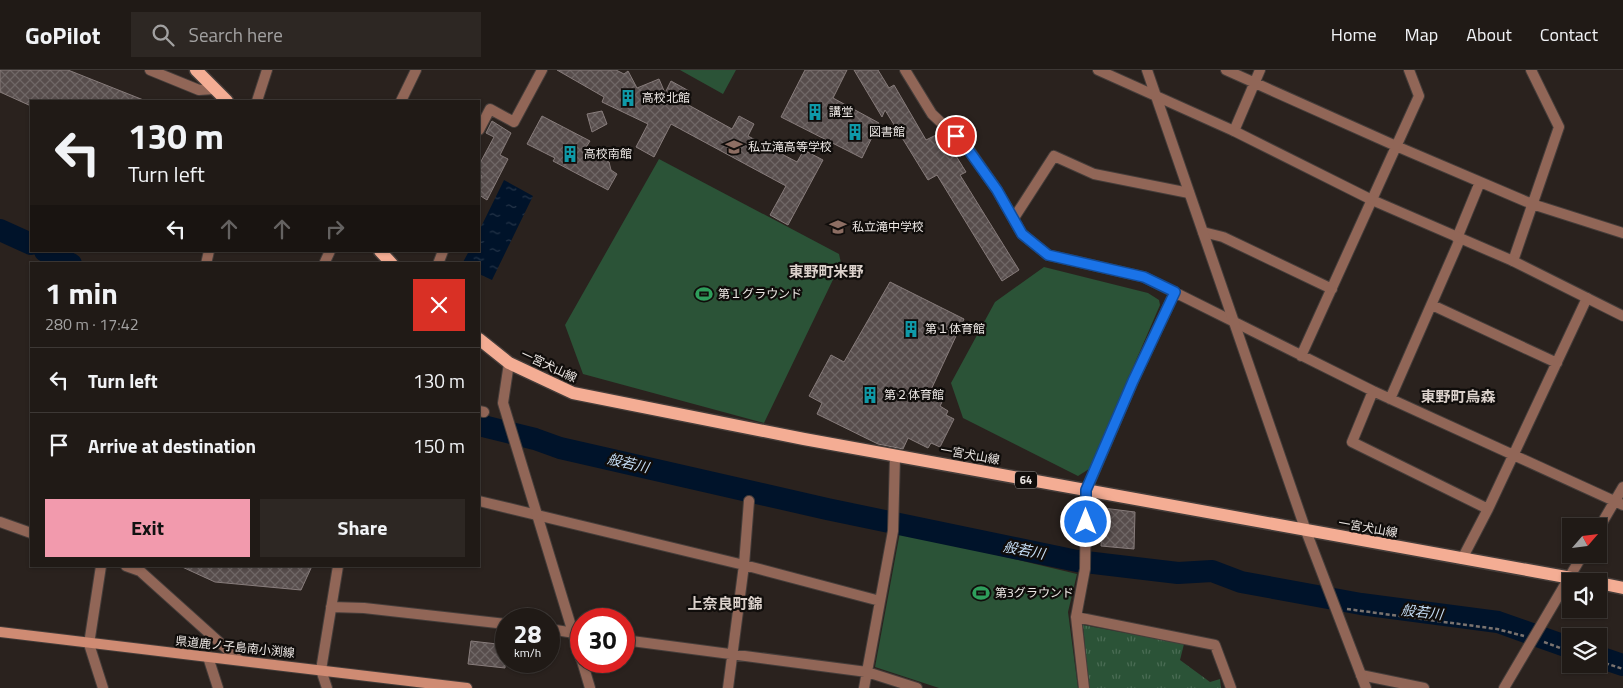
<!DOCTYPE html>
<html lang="en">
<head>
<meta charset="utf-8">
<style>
  body { margin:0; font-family:"Titillium Web","Noto Sans JP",sans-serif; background:#2d2723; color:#f1f3f6; height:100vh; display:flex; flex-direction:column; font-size:19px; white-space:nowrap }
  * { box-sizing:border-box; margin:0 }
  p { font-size:16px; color:#a2a1a1 }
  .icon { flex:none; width:28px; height:28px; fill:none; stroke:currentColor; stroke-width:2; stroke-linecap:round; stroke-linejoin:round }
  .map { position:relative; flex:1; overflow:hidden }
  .panel { position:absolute; left:30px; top:192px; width:450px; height:305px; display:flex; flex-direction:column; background:#201a16; border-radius:0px; box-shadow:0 1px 4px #0004,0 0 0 1px #3d3835 }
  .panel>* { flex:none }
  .top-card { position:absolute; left:30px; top:30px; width:450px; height:152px; border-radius:0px; box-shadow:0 1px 4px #0004,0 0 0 1px #3d3835; background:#201a16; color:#f1f3f6; overflow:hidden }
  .needle { width:32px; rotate:62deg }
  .controls { position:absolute; left:1562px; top:448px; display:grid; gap:10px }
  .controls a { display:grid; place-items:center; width:45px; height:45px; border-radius:0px; background:#201a16; box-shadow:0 1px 4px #0004,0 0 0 1px #3d3835; font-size:25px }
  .speed { position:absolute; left:495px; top:538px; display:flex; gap:10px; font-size:25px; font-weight:700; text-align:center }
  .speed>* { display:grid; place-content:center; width:65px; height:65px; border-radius:50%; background:#201a16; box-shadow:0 1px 4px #0004,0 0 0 1px #3d3835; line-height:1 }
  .speed small { font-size:12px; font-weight:400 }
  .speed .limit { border:8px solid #d22; background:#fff; color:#111 }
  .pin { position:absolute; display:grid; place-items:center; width:42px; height:42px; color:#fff; margin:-21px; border:2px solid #fff; border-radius:50%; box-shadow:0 1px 5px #0007 }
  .me { position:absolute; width:55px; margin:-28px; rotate:0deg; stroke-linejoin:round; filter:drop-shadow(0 0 4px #0008) }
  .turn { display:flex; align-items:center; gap:18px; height:105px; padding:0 15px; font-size:22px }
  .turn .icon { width:65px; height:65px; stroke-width:2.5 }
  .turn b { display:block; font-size:35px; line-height:42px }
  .lanes { display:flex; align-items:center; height:48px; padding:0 15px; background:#0003; justify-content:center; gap:25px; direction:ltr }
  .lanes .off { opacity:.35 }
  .round { display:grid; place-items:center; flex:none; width:52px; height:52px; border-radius:0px; background:#2d2723 }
  .summary { display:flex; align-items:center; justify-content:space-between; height:85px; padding:0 15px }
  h1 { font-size:30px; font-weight:700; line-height:38px }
  .button { display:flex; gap:10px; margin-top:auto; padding:10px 15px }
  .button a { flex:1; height:58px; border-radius:0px; background:#f29aad; color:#111; font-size:20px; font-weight:700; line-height:58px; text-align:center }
  .button a+a { background:#2d2723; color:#f1f3f6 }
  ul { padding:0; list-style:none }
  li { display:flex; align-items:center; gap:15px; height:65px; padding:0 15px; border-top:1px solid #3d3835 }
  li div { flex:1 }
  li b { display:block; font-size:19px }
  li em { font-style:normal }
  header { display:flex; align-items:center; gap:30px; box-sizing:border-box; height:70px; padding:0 25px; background:#201a16; border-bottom:1px solid #3d3835 }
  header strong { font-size:24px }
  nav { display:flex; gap:28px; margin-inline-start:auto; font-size:18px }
  .search { width:350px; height:45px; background:#2d2723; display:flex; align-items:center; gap:12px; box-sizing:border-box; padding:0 18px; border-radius:0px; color:#a2a1a1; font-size:19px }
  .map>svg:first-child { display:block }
  .grass { fill:url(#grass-tufts) }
  .garden { fill:#2b5337 }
  .water { fill:url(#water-ripples) }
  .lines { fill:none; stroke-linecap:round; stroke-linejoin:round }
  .river { stroke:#00132a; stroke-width:22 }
  .building { fill:url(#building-cross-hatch); stroke:#877c7b }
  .minor-casing { stroke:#453d3a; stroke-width:12 }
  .tertiary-casing { stroke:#453d3a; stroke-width:12 }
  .secondary-casing { stroke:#453d3a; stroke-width:12 }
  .primary-casing { stroke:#453d3a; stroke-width:15 }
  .path { stroke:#7a736f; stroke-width:2.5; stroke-dasharray:4 2.5; stroke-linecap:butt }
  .minor { stroke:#916657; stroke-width:10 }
  .tertiary { stroke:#916657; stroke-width:10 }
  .secondary { stroke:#cf8b73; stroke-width:10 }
  .primary { stroke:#f4ad94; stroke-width:12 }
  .route-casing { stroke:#114b97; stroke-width:12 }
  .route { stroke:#1a73e8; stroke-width:9 }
  .labels { text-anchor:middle; stroke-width:4.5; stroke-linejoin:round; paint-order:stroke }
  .shield { fill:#100d0b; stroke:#a9a5a2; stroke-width:1 }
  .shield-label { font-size:11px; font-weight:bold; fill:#ebe6e3 }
  .poi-label { font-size:12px; fill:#ebe6e3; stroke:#100d0b; text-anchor:start }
  .street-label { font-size:12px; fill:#ebe6e3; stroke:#100d0b }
  .water-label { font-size:14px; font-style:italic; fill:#c5ddf5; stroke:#100d0b }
  .quarter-label { font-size:15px; font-weight:bold; fill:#dbd1cb; stroke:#100d0b }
</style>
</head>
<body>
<header>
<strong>GoPilot</strong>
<div class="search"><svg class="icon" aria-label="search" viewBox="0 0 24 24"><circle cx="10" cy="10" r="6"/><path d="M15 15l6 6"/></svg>Search here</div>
<nav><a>Home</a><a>Map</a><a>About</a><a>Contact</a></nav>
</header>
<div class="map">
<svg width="1623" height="618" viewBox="0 0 1623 618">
  <defs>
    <pattern id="grass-tufts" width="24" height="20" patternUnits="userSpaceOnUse" patternTransform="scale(1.25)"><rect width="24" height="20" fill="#2b5337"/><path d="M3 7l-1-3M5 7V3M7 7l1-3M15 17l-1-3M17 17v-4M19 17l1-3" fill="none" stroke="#4a6c54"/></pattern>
    <pattern id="water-ripples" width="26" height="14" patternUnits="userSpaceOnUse" patternTransform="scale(1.25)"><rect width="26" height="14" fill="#00132a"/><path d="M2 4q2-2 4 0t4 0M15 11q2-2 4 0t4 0" fill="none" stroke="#253549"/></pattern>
    <pattern id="building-cross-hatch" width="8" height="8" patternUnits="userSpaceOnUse" patternTransform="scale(1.25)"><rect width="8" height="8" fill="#574d4c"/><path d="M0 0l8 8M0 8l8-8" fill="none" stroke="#6f6766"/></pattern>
  </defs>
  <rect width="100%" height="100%" fill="#2a221e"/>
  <path class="grass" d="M1083,555L1184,574L1180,590L1210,612L1220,609L1221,618H1089Z"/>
  <path class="garden" d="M680,0H736L723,24Z
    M659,89L839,184L841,193L764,353L583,304L565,255Z
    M1044,197L1148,223L1159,230L1160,235L1089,399L1078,406L963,348L951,313L995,232Z
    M900,462L1077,504L1068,542L1078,618H939L875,597Z"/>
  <path class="water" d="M504,110L533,126L492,210L479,204V194H462L469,181H479V161Z"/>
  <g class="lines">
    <path class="river" d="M0,160L31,174
      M45,181L71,194
      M479,355L535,369L560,378L827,439L1077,491L1178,503L1212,501L1241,512L1361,534L1498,552L1571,578
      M1599,587L1623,595"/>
  </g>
  <path class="building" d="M0,0H68L146,31H31V36L0,22Z
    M557,0H616L624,4L628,1L637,18L659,9L665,23L671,11L689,21L683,32L732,59L739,46L754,54L748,66L797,92L804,80L823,90L788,155L770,145L786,116L671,54L654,87L636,77L648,54L602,32L604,27Z
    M805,0H847L833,28L879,53L862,88L781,47Z
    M854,0H878L889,18L894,15L926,70L936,65L947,84L953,81L966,102L960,105L1019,200L1002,211L937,105L928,110L885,40L882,47Z
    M602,41L607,54L592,62L587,44Z
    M542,46L590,71L585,79L609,92L611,100L617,104L608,120L553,91L555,88L527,74Z
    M492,51L511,63L500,85L508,89L487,130L479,125V112L482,106L479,104V95L494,67L486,63Z
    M890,212L964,249L929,324L942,332L940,336L948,341L946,345L954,349L940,377L931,373L928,378L908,368L903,379L878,374L817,344L822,333L809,326L831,285L844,292Z
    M1103,438L1135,442L1134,479L1101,476Z
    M180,496H312L301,520L215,512Z
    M471,571L506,575L505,598L468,594Z"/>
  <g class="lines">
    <g class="minor-casing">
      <path id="minor" d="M150,0L199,20L214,19
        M905,0L932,44L967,77L997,120L1022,164L1048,185L1144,207L1373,321L1623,435
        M1226,0L1396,76L1532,134L1623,163
        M257,31L267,0
        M401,31L416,0
        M479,60L490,39L514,52L542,0
        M1234,61L1260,0
        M1014,148L1054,86L1094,104L1189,123
        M1203,162L1223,167L1332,219
        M1457,168L1480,112
        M1513,191L1559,57L1531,0
        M206,194L209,181
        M324,194L330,181
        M438,194L443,181
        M1432,235L1557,293
        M1301,286L1419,26L1409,0
        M1373,321L1352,372L1488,439
        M1390,329L1460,169
        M479,341L484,342
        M479,431L744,495L880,531
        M0,452L31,463
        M1599,458L1623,417
        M1462,489L1488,439L1587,228
        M101,496L89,574L103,618
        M126,496L140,501L239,590
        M331,537L364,538L506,554
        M1076,547L1215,575L1231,618
        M549,559L581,564
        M624,570L867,602L917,618
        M208,587L218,618
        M1361,605L1424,618
        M327,618L321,600L338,496
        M728,618L744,495L749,431
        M864,618L893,461L895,386
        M1084,618L1076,547L1085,499L1086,421L1133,311L1175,222
        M1504,618L1583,484"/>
    </g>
    <g class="tertiary-casing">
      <path id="tertiary" d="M1098,0L1234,61L1372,130L1513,191L1623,246
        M1147,0L1306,461L1366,618
        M509,293L503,333L581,589
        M582,591L590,618"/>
    </g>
    <g class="secondary-casing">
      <path id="secondary" d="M0,562L467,618"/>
    </g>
    <g class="primary-casing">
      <path id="primary" d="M196,0L227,31
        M380,181L392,194
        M479,269L509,293L573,323L804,369L1588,511
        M1599,513L1623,518"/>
    </g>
    <path class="path" d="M1347,539L1497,559L1524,566
      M1544,572L1571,582
      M1599,591L1623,599"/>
    <use href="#minor" class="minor"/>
    <use href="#tertiary" class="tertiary"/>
    <use href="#secondary" class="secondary"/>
    <use href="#primary" class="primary"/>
  </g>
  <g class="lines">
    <g class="route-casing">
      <path id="route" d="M956,66L967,78L997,120L1022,164L1048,185L1144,207L1175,222L1133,311L1086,420V452"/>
    </g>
    <use href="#route" class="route"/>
  </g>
  <defs>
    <g id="building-bare" transform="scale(1.35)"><path d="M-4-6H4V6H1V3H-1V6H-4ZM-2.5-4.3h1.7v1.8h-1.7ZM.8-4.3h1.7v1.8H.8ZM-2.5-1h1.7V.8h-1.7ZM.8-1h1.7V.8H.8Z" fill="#0f9aa8" stroke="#100d0b" stroke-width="2.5" paint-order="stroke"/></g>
    <g id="school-bare" transform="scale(1.35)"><path d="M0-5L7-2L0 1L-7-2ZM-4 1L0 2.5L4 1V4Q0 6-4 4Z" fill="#8d6e63" stroke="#100d0b" stroke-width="2.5" paint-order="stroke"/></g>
    <g id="stadium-bare" transform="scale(1.35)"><path d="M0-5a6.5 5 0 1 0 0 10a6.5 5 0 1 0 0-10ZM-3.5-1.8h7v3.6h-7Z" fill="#2e9e5b" stroke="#100d0b" stroke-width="2.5" paint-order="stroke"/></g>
  </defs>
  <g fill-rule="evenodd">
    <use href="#building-bare" x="628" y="28"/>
    <use href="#building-bare" x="815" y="42"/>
    <use href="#building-bare" x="855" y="62"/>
    <use href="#school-bare" x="734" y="77"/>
    <use href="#building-bare" x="570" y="84"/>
    <use href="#school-bare" x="838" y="157"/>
    <use href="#stadium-bare" x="704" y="224"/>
    <use href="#building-bare" x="911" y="259"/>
    <use href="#building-bare" x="870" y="325"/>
    <use href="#stadium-bare" x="981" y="523"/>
  </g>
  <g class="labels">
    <rect class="shield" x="1015" y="401.5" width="22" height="17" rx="4"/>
    <g class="shield-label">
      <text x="1026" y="414">64</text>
    </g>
    <g class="poi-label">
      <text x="642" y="32">高校北館</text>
      <text x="829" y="46">講堂</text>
      <text x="869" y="66">図書館</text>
      <text x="748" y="81">私立滝高等学校</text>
      <text x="584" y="88">高校南館</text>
      <text x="852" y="161">私立滝中学校</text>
      <text x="718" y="228">第１グラウンド</text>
      <text x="925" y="263">第１体育館</text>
      <text x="884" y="329">第２体育館</text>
      <text x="995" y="527">第3グラウンド</text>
    </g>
    <g class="street-label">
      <text transform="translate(549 296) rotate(25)" y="4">一宮犬山線</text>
      <text transform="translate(970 385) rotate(10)" y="4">一宮犬山線</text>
      <text transform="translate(1368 458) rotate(10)" y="4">一宮犬山線</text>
      <text transform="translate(235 577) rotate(6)" y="4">県道鹿ノ子島南小渕線</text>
    </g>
    <g class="water-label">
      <text transform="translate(628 393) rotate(13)" y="5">般若川</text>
      <text transform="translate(1024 480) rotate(11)" y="5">般若川</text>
      <text transform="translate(1422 542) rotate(7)" y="5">般若川</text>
    </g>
    <g class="quarter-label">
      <text x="826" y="207">東野町米野</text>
      <text x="1458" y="332">東野町烏森</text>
      <text x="725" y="539">上奈良町錦</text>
    </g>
  </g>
</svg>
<div class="controls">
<a><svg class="needle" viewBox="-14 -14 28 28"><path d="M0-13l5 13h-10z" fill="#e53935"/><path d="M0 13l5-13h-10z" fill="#a2a1a1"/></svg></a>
<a><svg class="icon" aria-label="sound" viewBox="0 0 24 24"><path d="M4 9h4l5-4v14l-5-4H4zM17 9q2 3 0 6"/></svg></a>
<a><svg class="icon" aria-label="layers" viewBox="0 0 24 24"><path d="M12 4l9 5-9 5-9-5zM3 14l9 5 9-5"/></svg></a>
</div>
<div class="speed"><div>28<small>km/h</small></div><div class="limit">30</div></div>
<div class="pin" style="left:956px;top:66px;background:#d93025"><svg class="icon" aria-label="arrive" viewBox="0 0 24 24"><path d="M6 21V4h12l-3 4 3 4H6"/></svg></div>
<svg class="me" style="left:1086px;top:452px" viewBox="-20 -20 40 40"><circle r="17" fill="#1a73e8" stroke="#fff" stroke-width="3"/><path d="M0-11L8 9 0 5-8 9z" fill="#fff"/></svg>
<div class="top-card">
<div class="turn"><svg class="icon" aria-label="left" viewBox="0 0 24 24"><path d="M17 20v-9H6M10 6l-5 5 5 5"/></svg><div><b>130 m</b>Turn left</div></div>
<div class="lanes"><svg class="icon" aria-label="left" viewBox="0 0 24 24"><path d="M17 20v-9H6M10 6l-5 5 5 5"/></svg><svg class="icon off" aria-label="ahead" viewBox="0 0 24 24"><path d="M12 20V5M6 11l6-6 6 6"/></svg><svg class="icon off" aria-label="ahead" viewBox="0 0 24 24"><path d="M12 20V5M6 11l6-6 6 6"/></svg><svg class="icon off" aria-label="right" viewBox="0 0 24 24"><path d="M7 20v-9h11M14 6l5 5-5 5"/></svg></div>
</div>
<section class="panel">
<div class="summary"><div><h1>1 min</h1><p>280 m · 17:42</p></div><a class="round" style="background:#d93025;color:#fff"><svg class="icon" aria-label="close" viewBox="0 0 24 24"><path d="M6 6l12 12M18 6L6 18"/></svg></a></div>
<ul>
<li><svg class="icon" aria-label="left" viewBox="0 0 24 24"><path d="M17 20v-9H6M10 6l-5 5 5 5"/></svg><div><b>Turn left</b></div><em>130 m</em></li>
<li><svg class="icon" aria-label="arrive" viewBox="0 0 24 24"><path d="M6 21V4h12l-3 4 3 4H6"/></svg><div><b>Arrive at destination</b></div><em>150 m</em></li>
</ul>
<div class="button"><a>Exit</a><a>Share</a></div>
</section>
</div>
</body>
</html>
